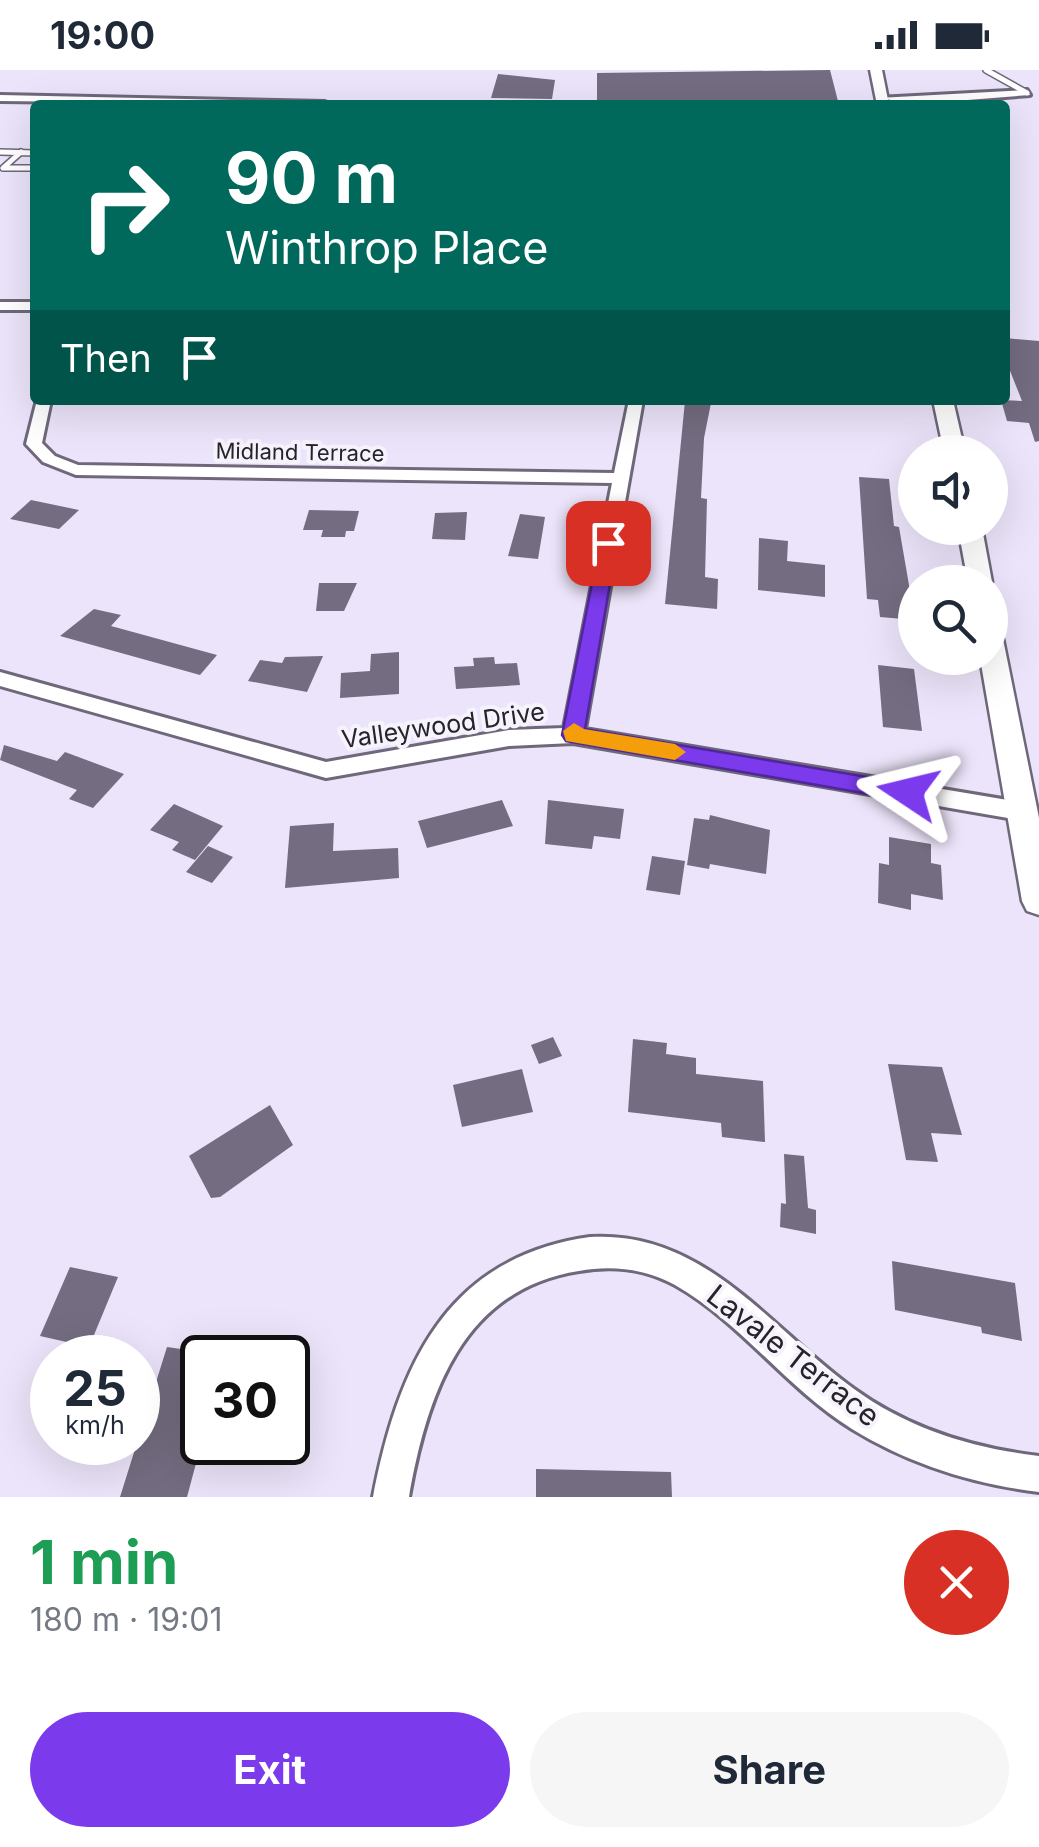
<!DOCTYPE html>
<html lang="en">
<head>
<meta charset="utf-8">
<style>
  body { margin:0; font-family:Inter,sans-serif; background:#f6f6f7; color:#1f2937; height:100vh; display:flex; flex-direction:column; font-size:38px; white-space:nowrap }
  * { box-sizing:border-box; margin:0 }
  p { font-size:32px; color:#747a83 }
  .icon { flex:none; width:55px; height:55px; fill:none; stroke:currentColor; stroke-width:2; stroke-linecap:round; stroke-linejoin:round }
  .map { position:relative; height:1427px; overflow:hidden }
  .side { display:flex; flex-direction:column; background:#fff; flex:1 }
  .side>* { flex:none }
  .guide { position:absolute; left:30px; top:30px; width:980px; height:305px; border-radius:10px; box-shadow:0 10px 40px #0002; background:#00695c; color:#fff; overflow:hidden }
  .fabs { position:absolute; left:898px; top:365px; display:grid; gap:20px }
  .fabs a { display:grid; place-items:center; width:110px; height:110px; border-radius:50%; background:#fff; box-shadow:0 10px 40px #0002; font-size:50px }
  .speed { position:absolute; left:30px; top:1265px; display:flex; gap:20px; font-size:50px; font-weight:700; text-align:center }
  .speed>* { display:grid; place-content:center; width:130px; height:130px; border-radius:50%; background:#fff; box-shadow:0 10px 40px #0002; line-height:1 }
  .speed small { font-size:25px; font-weight:400 }
  .speed .limit { border:5px solid #111; border-radius:15px; background:#fff; color:#111 }
  .pin { position:absolute; display:grid; place-items:center; width:85px; height:85px; color:#fff; margin:-42px; border-radius:20px; box-shadow:0 5px 15px #0006 }
  .me { position:absolute; width:110px; margin:-55px; rotate:280deg; stroke-linejoin:round; filter:drop-shadow(0 0 8px #0008) }
  .turn { display:flex; align-items:center; gap:35px; height:210px; padding:0 30px; font-size:45px }
  .turn .icon { width:130px; height:130px; stroke-width:2.5 }
  .turn b { display:block; font-size:70px; line-height:85px }
  .then { display:flex; align-items:center; height:95px; padding:0 30px; background:#0003; gap:20px; font-size:38px }
  .round { display:grid; place-items:center; flex:none; width:105px; height:105px; border-radius:52px; background:#f6f6f7 }
  .head { display:flex; align-items:center; justify-content:space-between; height:170px; padding:0 30px }
  h1 { font-size:60px; font-weight:700; line-height:75px; color:#1e9e55 }
  .action { display:flex; gap:20px; margin-top:auto; padding:20px 30px }
  .action a { flex:1; height:115px; border-radius:60px; background:#7c3aed; color:#fff; font-size:40px; font-weight:700; line-height:115px; text-align:center }
  .action a+a { background:#f6f6f7; color:#1f2937 }
  .status { display:flex; justify-content:space-between; align-items:center; height:70px; padding:0 50px; background:#fff; direction:ltr }
  .status svg { height:28px; fill:currentColor }
  .map>svg:first-child { display:block }
  .building { fill:#746c80 }
  .lines { fill:none; stroke-linecap:round; stroke-linejoin:round }
  .service-casing { stroke:#6f687b; stroke-width:8 }
  .minor-casing { stroke:#6f687b; stroke-width:6 }
  .secondary-casing { stroke:#6f687b; stroke-width:5 }
  .service { stroke:#fff; stroke-width:5 }
  .minor { fill:#fff; fill-rule:evenodd }
  .secondary { fill:#fff; fill-rule:evenodd }
  .route { fill:#7c3aed; stroke:#51269a; stroke-width:2.5 }
  .slow { fill:#f59e0b }
  .labels { text-anchor:middle; stroke-width:8; stroke-linejoin:round; paint-order:stroke }
  .far-street-label { font-size:22px; fill:#26232b; stroke:#f7f3fc }
  .street-label { font-size:25px; fill:#26232b; stroke:#f7f3fc }
  .near-street-label { font-size:30px; fill:#26232b; stroke:#f7f3fc }
</style>
</head>
<body>
<div class="status"><b>19:00</b><svg viewBox="0 0 49 12"><path d="M0 12V9h3v3zM5 12V6h3v6zM10 12V3h3v9zM15 12V0h3v12zM26 1h20v11H26zM47 4h2v5h-2z"/></svg></div>
<div class="map">
<svg width="1039" height="1427" viewBox="0 0 1039 1427">
  <rect width="100%" height="100%" fill="#ece4fa"/>
  <path class="building" d="M830,0L839,35L597,30V3Z
    M498,4L555,10L552,29L491,28Z
    M1005,268L1039,271V371L1035,372L1029,353L1007,351L1001,330L1022,331L1005,288Z
    M685,331L711,333L704,368L701,428L707,429L705,507L718,509L717,539L665,534Z
    M859,407L889,409L894,456L899,457L915,550L880,547L878,530L867,529Z
    M31,430L79,440L59,459L10,449Z
    M309,440L359,441L354,461H346L345,467H321L323,460H303Z
    M467,442L465,470L432,469L435,443Z
    M520,444L545,447L538,489L508,486Z
    M759,468L788,471L787,491L825,495V527L758,520Z
    M319,513H357L344,541H316Z
    M94,539L121,545L111,556L217,585L200,605L60,566Z
    M399,582V624L340,628L341,603L370,601L371,584Z
    M323,586L307,622L248,611L260,590L282,593L285,587Z
    M494,587L495,594L517,593L520,615L456,619L454,597L474,596L473,588Z
    M878,595L914,599L922,661L883,657Z
    M4,675L57,691L65,682L124,704L93,738L69,729L77,720L0,690Z
    M502,730L513,756L427,778L418,751Z
    M548,730L624,739L620,769L594,766L592,779L545,774Z
    M174,734L223,756L195,790L172,780L179,772L150,760Z
    M710,745L770,760L766,804L710,794L709,799L687,795L694,748L709,750Z
    M334,753L333,781L398,778L399,808L285,818L290,756Z
    M889,767L931,774V793L941,795L943,830L911,824V840L878,833L879,793L889,795Z
    M208,776L233,787L212,813L186,802Z
    M652,786L685,791L680,825L646,820Z
    M553,967L562,986L539,994L531,975Z
    M633,969L667,973L666,984L696,988V1004L763,1011L765,1072L722,1067L721,1053L628,1042Z
    M888,994L942,997L962,1065L931,1063L938,1092L906,1090Z
    M522,999L533,1042L462,1057L453,1015Z
    M270,1035L293,1075L220,1127L211,1128L189,1086Z
    M784,1084L804,1086L808,1138L816,1140V1164L780,1157L781,1133L786,1134Z
    M892,1191L1015,1213L1022,1271L982,1263L981,1257L895,1240Z
    M70,1197L118,1207L89,1277L40,1266Z
    M167,1277L202,1282V1371L187,1427H120Z
    M536,1399L671,1402L672,1427H536Z"/>
  <g class="lines">
    <g class="service-casing">
      <path id="service" d="M986,0L1027,23
        M955,28L965,35
        M980,35L1000,34
        M0,82L35,83
        M21,82L3,98H35"/>
    </g>
    <g class="minor-casing">
      <path id="minor" d="M1027,20L1030,25L917,34L878,28Z
        M0,25L325,32L330,35L0,31Z
        M0,232H35V240H0Z
        M37,330H51L42,373L55,386L78,395L614,403L629,330H643L585,659L1020,732L1028,735L1032,741L1028,747L1020,750L573,673L509,676L326,708L0,616V602L326,692L509,660L564,658L612,413L76,405L43,392L26,374Z
        M590,1167C705,1160 770,1259 854,1319C909,1359 972,1378 1039,1386V1422C973,1414 909,1394 852,1359C787,1319 742,1253 675,1215C646,1199 612,1195 579,1201C462,1219 427,1325 409,1427H373C398,1298 445,1187 590,1167Z"/>
    </g>
    <g class="secondary-casing">
      <path id="secondary" d="M870,0H882L889,35H877Z
        M933,330H953L965,382H944Z
        M958,458H982L992,512L990,516L968,512Z
        M990,560L1003,569L1039,748V845L1027,841L1022,831L980,588H990Z"/>
    </g>
    <use href="#service" class="service"/>
    <use href="#minor" class="minor"/>
    <use href="#secondary" class="secondary"/>
  </g>
  <path class="route" d="M608,468L617,473L585,659L908,714L919,722L916,728L908,731L566,671L562,665L600,473Z"/>
  <path class="slow" d="M574,653L584,659L675,674L686,682L675,690L566,671L563,661Z"/>
  <g class="labels">
    <g class="far-street-label">
      <text transform="translate(300 382) rotate(1)" y="8">Midland Terrace</text>
    </g>
    <g class="street-label">
      <text transform="translate(443 655) rotate(-8)" y="9">Valleywood Drive</text>
    </g>
    <g class="near-street-label">
      <text transform="translate(793 1286) rotate(38)" y="10">Lavale Terrace</text>
    </g>
  </g>
</svg>
<div class="fabs">
<a><svg class="icon" aria-label="sound" viewBox="0 0 24 24"><path d="M4 9h4l5-4v14l-5-4H4zM17 9q2 3 0 6"/></svg></a>
<a><svg class="icon" aria-label="search" viewBox="0 0 24 24"><circle cx="10" cy="10" r="6"/><path d="M15 15l6 6"/></svg></a>
</div>
<div class="speed"><div>25<small>km/h</small></div><div class="limit">30</div></div>
<div class="pin" style="left:608px;top:473px;background:#d93025"><svg class="icon" aria-label="arrive" viewBox="0 0 24 24"><path d="M6 21V4h12l-3 4 3 4H6"/></svg></div>
<svg class="me" style="left:908px;top:722px" viewBox="-20 -20 40 40"><path d="M0-17L14 15 0 8-14 15z" fill="#7c3aed" stroke="#fff" stroke-width="4"/></svg>
<div class="guide">
<div class="turn"><svg class="icon" aria-label="right" viewBox="0 0 24 24"><path d="M7 20v-9h11M14 6l5 5-5 5"/></svg><div><b>90 m</b>Winthrop Place</div></div>
<div class="then">Then<svg class="icon" aria-label="arrive" viewBox="0 0 24 24"><path d="M6 21V4h12l-3 4 3 4H6"/></svg></div>
</div>
</div>
<section class="side">
<div class="head"><div><h1>1 min</h1><p>180 m · 19:01</p></div><a class="round" style="background:#d93025;color:#fff"><svg class="icon" aria-label="close" viewBox="0 0 24 24"><path d="M6 6l12 12M18 6L6 18"/></svg></a></div>
<div class="action"><a>Exit</a><a>Share</a></div>
</section>
</body>
</html>
